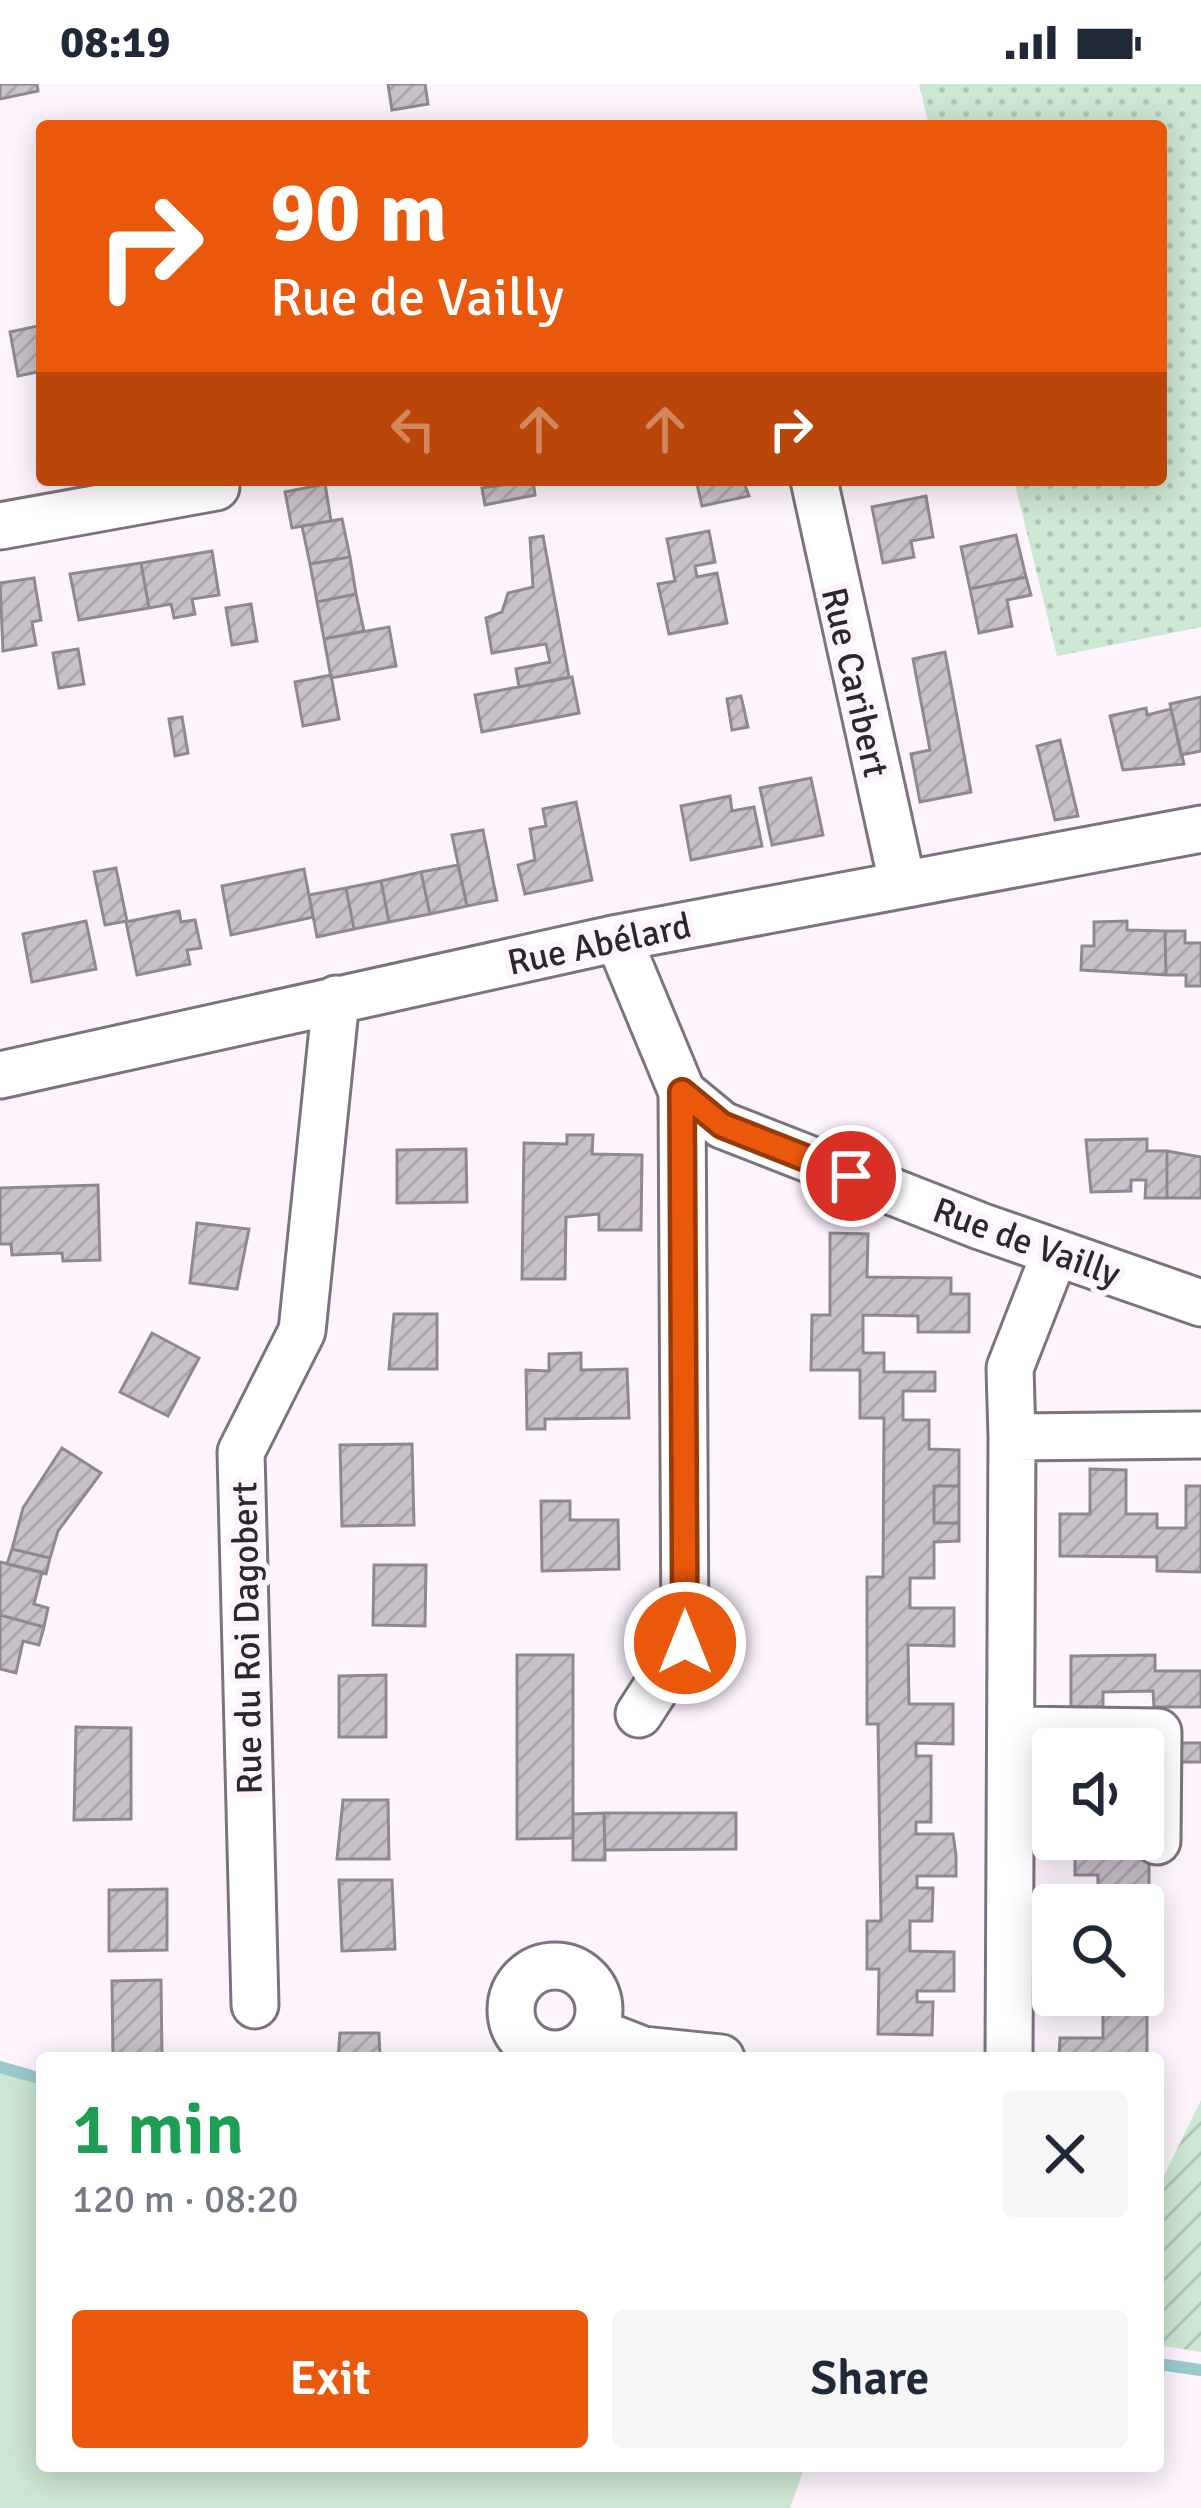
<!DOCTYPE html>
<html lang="en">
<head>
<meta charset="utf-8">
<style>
  body { margin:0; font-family:Signika,sans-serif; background:#f6f6f7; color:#1f2937; height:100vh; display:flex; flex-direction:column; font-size:45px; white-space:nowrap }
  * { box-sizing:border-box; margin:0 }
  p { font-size:39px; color:#747a83 }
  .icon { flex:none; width:66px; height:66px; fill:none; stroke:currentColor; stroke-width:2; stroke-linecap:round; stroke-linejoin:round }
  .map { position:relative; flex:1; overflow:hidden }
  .sheet { position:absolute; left:36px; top:1968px; width:1128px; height:420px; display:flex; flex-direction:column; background:#fff; border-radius:12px; box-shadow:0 6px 30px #0003 }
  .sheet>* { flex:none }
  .banner { position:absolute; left:36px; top:36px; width:1131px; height:366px; border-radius:12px; box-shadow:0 6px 30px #0003; background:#ea580c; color:#fff; overflow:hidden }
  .fabs { position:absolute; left:1032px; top:1644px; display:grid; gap:24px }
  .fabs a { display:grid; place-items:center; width:132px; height:132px; border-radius:12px; background:#fff; box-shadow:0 6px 30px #0003; font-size:60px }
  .pin { position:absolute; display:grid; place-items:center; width:102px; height:102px; color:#fff; margin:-51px; border:6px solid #fff; border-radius:50%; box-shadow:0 3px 12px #0007 }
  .me { position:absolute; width:132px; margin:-66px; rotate:0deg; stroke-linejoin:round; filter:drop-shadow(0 0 9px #0008) }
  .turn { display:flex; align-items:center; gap:42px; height:252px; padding:0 36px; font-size:54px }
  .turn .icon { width:156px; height:156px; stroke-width:2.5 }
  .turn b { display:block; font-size:84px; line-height:102px }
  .lanes { display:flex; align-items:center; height:114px; padding:0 36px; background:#0003; justify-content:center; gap:60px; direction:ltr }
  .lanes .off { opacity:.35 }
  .round { display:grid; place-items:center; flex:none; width:126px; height:126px; border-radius:12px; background:#f6f6f7 }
  .head { display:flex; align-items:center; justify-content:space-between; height:204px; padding:0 36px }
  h1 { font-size:72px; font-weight:600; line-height:90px; color:#1e9e55 }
  .cta { display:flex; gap:24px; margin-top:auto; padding:24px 36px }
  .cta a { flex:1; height:138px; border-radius:12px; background:#ea580c; color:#fff; font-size:48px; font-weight:600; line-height:138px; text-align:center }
  .cta a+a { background:#f6f6f7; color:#1f2937 }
  .status { display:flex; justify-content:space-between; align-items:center; height:84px; padding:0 60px; background:#fff; direction:ltr }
  .status svg { height:33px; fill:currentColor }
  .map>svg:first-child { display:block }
  .grass { fill:#cce7d2 }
  .park { fill:url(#park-dots) }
  .garden { fill:url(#garden-furrows) }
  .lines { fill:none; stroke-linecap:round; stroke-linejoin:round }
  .stream { stroke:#9ac9ce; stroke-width:12 }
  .building { fill:url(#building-hatch); stroke:#908891; stroke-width:3 }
  .minor-casing { stroke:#7c747d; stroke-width:51 }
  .minor { stroke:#fff; stroke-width:45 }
  .route-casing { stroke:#983908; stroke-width:30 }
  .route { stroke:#ea580c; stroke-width:21 }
  .labels { text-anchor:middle; stroke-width:12; stroke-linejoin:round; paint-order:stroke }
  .street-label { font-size:36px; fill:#2b282b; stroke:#fdf4fe }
</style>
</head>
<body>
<div class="status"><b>08:19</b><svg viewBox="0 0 49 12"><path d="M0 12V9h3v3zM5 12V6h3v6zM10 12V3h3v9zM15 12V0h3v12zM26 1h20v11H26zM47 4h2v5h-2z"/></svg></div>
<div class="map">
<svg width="1201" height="2424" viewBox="0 0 1201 2424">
  <defs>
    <pattern id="park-dots" width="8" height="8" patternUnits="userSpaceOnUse" patternTransform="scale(3)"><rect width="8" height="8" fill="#cce7d2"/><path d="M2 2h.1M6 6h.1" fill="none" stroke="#afc6b4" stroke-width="1.8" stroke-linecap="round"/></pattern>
    <pattern id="garden-furrows" width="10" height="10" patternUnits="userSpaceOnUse" patternTransform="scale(3)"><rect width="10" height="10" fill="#cce7d2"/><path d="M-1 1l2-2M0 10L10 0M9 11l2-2" fill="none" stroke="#afc6b4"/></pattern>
    <pattern id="building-hatch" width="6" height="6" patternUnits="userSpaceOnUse" patternTransform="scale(3)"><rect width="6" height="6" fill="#c9c0ca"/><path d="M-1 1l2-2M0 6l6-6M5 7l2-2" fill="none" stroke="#ada5ae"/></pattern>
  </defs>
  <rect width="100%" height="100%" fill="#fdf4fe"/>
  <path class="grass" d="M0,1983L42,1995V2382H805L790,2424H0Z"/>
  <path class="park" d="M919,0H1201V543L1057,572L1014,396H1161V42H929Z"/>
  <path class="garden" d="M1201,2016V2268L1158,2261V2104Z"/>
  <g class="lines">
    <path class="stream" d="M0,1983L42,1995
      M1158,2280L1201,2286"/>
  </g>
  <path class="building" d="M0,0H37L38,7L0,15Z
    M388,0H425L428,20L392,26Z
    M42,241V287L18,292L10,248Z
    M533,396L535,411L485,421L482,404Z
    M696,396H743L749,412L702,422Z
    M325,400L331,437L292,444L285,408Z
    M926,412L933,453L911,457L914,473L883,479L872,423Z
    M342,435L350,473L310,480L302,442Z
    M709,447L715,478L695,482L697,493L717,489L727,539L669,550L658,500L675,497L667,455Z
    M1016,451L1026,493L970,505L961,463Z
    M543,452L569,593L519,603L516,585L550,578L546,560L492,569L486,534L502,528L508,509L533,503L530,454Z
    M212,467L219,511L192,515L195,530L174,534L171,520L149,524L141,479Z
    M350,473L356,510L317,518L310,480Z
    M141,479L149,524L79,536L70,490Z
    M1026,493L1031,511L1007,516L1012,542L979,549L970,505Z
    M34,494L41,536L32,538L36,561L3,567L0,499Z
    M356,510L364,547L324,555L317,518Z
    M251,520L257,557L232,561L226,524Z
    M389,543L396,582L331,594L324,555Z
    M78,565L84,600L59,604L53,569Z
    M945,568L971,708L920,718L911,670L930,666L913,575Z
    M331,591L339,635L303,642L295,598Z
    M572,593L579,629L482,648L475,611Z
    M741,612L748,643L732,646L727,615Z
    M1201,613V667L1181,671L1170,620Z
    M1146,624L1147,631L1171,625L1184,680L1123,686L1110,632Z
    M182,633L188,669L175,672L169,635Z
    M1060,656L1078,732L1055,736L1037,662Z
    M811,694L823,751L772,761L760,704Z
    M730,712L732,727L754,723L762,762L691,776L681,722Z
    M576,718L592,796L525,810L518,781L535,776L530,745L546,742L543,725Z
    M483,746L497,816L467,822L452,751Z
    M458,781L467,822L430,830L421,788Z
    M116,784L127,837L105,841L94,788Z
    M304,785L313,833L231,851L222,802Z
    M421,788L430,830L389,838L381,797Z
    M381,797L389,838L354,845L346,804Z
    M346,804L354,845L317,853L309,811Z
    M179,827L181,838L195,836L201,864L187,866L190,880L137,891L126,838Z
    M86,837L96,885L32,898L23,850Z
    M1127,837V846L1165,847L1166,891L1081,886L1082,862H1094V838Z
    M1165,847H1185V859H1201V902H1186V891H1166Z
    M567,1051H593L592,1070L642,1071L641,1146H599V1130L566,1133L565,1195H522L524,1059L567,1060Z
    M1147,1055V1067H1167V1114H1145L1146,1096H1131V1107L1091,1108L1086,1056Z
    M466,1065L467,1118L397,1119V1066Z
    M1167,1067L1201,1073V1114H1167Z
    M98,1101L100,1176L63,1177L62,1169L12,1171L11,1160H0V1104Z
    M197,1139L249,1145L237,1205L190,1199Z
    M830,1149L868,1150L867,1193L951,1194V1210H969V1248H918V1232L863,1231V1269H884V1288H935V1307H903V1336H929V1365L959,1366V1402H934V1439H959V1457L934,1458V1494H910V1524H954V1562L908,1561L909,1620H953V1660L916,1659V1672H931V1738H916V1750H953L956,1771V1792H917V1804H933L932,1837H910V1867L954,1868V1907H917V1918H933L932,1951L878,1950L879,1885H867V1837H881L878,1640H867V1493H883L884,1334H860V1286H811L812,1231H830Z
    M394,1230H437V1285H389Z
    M152,1249L199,1274L168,1332L120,1308Z
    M581,1269V1286L627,1285L629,1334L545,1335V1345H527L526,1286L549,1287V1270Z
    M412,1360L414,1441L342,1442L340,1361Z
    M62,1364L101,1389L58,1447L50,1474L12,1465L23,1424Z
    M1090,1385L1126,1386V1430H1157V1444H1186V1402H1201V1488L1157,1487V1473L1060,1472V1430H1090Z
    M934,1402H959V1439H934Z
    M541,1417H570V1436H618L619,1485L542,1487Z
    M12,1465L50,1474L46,1490L7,1480Z
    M0,1478L42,1488L34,1520L48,1524L44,1543L0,1531Z
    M374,1481H426L425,1542L373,1541Z
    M0,1531L44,1543L39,1561L23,1557L16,1589L0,1585Z
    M517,1571H573V1754L517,1755Z
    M1155,1571V1587H1201V1623H1154L1153,1607L1103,1608V1623H1071V1572Z
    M386,1591V1653H339V1592Z
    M76,1643L131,1644V1735L74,1736Z
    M1179,1659H1201V1678H1180Z
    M343,1716H388L389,1775H337Z
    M604,1729L605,1776H573V1730Z
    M604,1729H736V1765L605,1766Z
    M1065,1755H1110L1111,1773H1149V1829H1143V1821H1098V1791H1075V1773H1065Z
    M339,1796H392L395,1865L342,1867Z
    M167,1805V1866L109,1867V1806Z
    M161,1896L162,1974H113L112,1897Z
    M1090,1911H1135V1925H1147V1973L1059,1972L1060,1954H1103V1925H1090Z
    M340,1949H379L380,1974H338Z"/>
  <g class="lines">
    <g class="minor-casing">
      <path id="minor" d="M814,396L902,798
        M0,442L216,403L214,396
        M618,854L682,1008L722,1041L980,1142L1201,1219
        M0,991L618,854L1201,745
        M1055,1169L1010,1284L1012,1353L1201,1351
        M639,1630L685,1559L682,1008
        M1011,1646L1158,1648L1157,1757
        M511 1926a44 44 0 1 1 88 0a44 44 0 1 1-88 0Z
        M255,1921L241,1368L302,1247L336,915
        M594,1947L643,1966L721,1974
        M1009,1974L1012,1353"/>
    </g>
    <use href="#minor" class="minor"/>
  </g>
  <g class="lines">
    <g class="route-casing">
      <path id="route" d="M685,1559L682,1008L722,1041L851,1092"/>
    </g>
    <use href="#route" class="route"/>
  </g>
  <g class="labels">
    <g class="street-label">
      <text transform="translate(856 598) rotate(77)" y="13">Rue Caribert</text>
      <text transform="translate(599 859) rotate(-12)" y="13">Rue Abélard</text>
      <text transform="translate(1027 1157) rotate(20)" y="13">Rue de Vailly</text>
      <text transform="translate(246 1554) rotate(-91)" y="13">Rue du Roi Dagobert</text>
    </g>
  </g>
</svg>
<div class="fabs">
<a><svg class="icon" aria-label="sound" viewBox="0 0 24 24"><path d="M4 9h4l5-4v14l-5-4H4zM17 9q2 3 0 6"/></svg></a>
<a><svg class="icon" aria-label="search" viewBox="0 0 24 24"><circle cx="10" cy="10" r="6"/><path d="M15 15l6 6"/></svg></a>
</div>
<div class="pin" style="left:851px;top:1092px;background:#d93025"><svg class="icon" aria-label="arrive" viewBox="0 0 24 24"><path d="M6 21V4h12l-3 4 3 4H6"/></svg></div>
<svg class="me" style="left:685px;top:1559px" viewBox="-20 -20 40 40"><circle r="17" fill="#ea580c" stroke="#fff" stroke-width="3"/><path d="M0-11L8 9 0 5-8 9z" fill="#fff"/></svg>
<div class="banner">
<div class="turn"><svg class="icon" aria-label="right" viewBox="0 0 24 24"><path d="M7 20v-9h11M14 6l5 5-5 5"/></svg><div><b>90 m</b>Rue de Vailly</div></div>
<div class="lanes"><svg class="icon off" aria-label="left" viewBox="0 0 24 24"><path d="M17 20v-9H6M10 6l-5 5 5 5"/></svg><svg class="icon off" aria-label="ahead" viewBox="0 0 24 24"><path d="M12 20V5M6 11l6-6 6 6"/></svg><svg class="icon off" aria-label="ahead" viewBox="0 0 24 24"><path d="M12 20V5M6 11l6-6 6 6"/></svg><svg class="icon" aria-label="right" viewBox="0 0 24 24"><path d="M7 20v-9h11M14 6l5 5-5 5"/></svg></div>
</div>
<section class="sheet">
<div class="head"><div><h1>1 min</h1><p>120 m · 08:20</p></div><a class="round"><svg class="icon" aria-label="close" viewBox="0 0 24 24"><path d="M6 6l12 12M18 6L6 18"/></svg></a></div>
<div class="cta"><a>Exit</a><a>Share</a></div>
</section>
</div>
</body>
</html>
